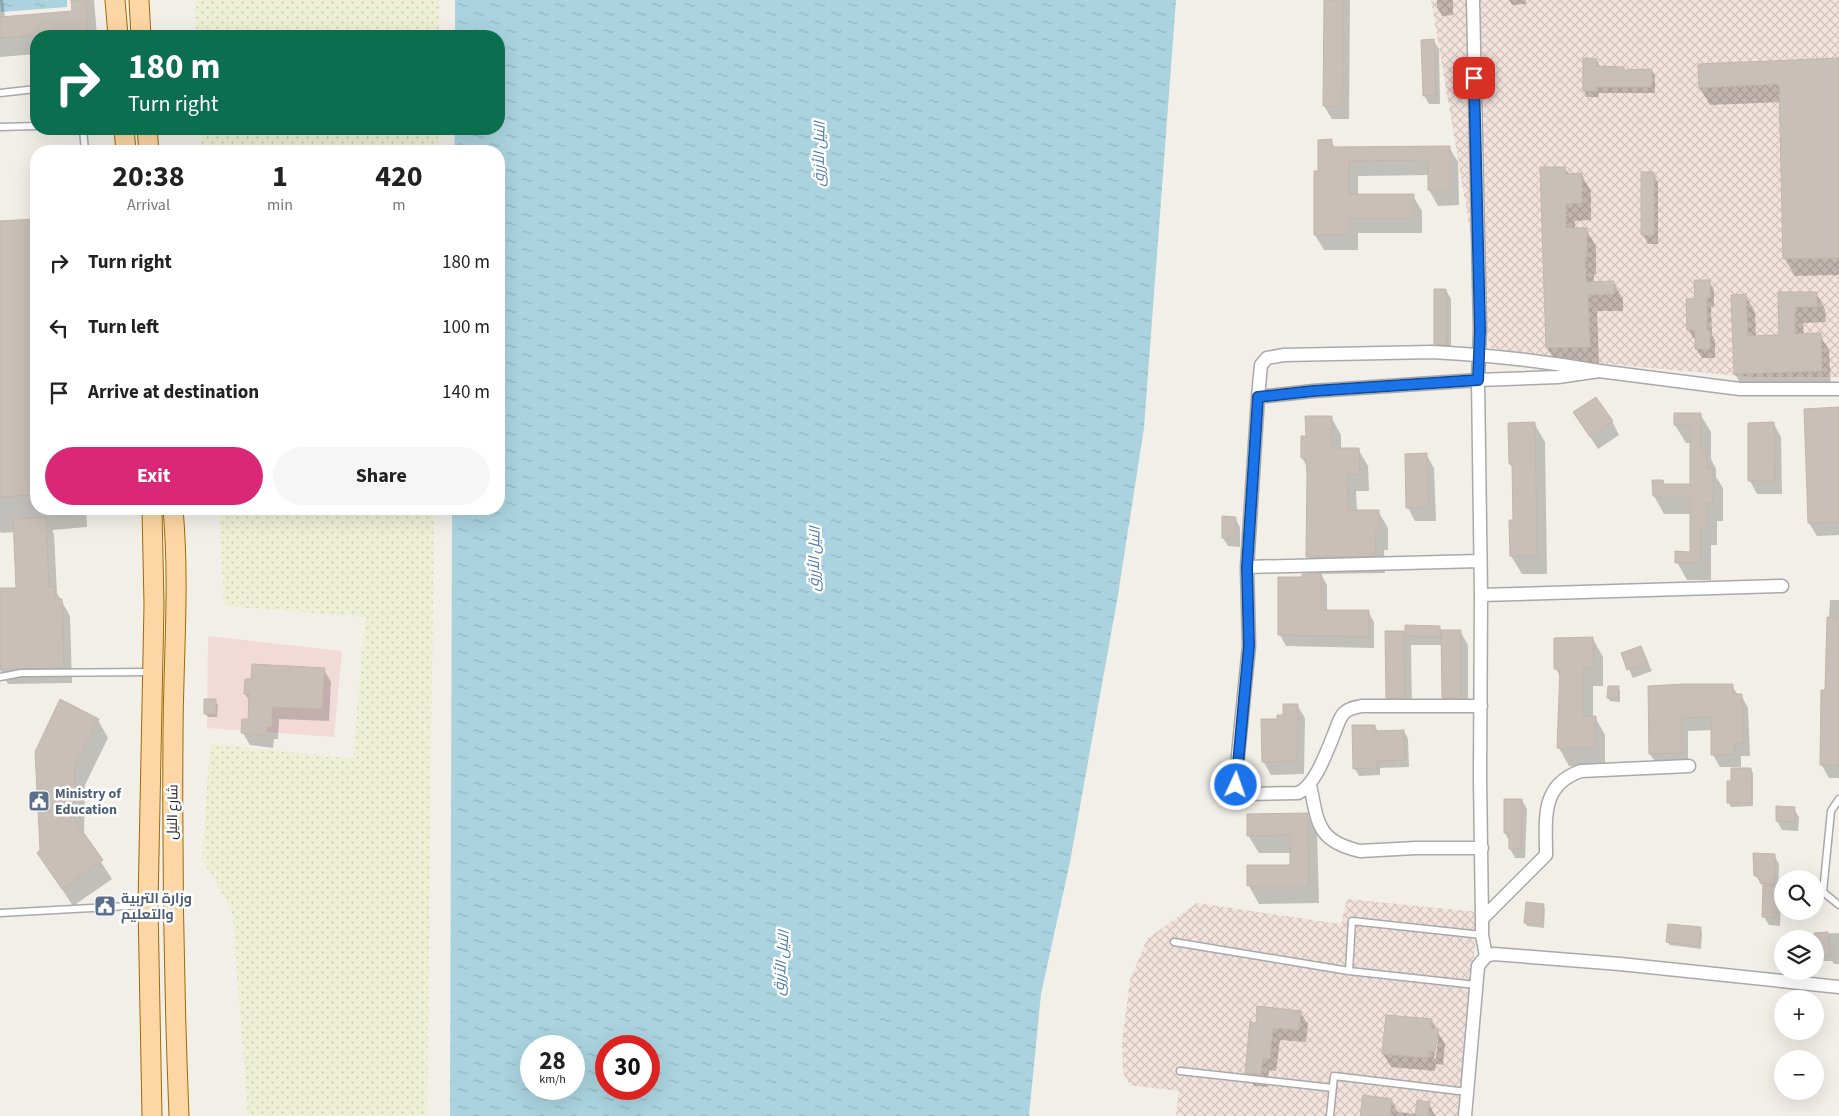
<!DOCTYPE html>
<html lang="en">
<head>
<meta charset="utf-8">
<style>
  body { margin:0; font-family:"Source Sans 3",Cairo,sans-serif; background:#f6f6f6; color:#222; height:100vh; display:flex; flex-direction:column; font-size:19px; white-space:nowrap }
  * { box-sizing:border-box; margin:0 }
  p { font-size:16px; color:#767676 }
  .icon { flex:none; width:28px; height:28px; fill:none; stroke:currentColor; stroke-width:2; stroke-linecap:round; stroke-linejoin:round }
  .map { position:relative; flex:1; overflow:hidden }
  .drawer { position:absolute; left:30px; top:145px; width:475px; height:370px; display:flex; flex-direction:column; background:#fff; border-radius:20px; box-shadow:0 5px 20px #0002 }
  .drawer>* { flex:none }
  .guide { position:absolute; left:30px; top:30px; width:475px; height:105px; border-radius:20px; box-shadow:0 5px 20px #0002; background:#0b6e4f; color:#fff; overflow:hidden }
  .controls { position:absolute; left:1774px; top:870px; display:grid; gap:10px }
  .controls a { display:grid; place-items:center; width:50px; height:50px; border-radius:50%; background:#fff; box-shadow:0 5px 20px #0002; font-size:25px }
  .speed { position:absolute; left:520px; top:1035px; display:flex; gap:10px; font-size:25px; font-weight:700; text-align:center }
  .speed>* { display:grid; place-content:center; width:65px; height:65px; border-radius:50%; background:#fff; box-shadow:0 5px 20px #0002; line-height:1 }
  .speed small { font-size:12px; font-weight:400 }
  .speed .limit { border:8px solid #d22; background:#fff; color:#111 }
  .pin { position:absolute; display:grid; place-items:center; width:42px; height:42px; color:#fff; margin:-21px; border-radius:10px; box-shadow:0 2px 8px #0006 }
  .me { position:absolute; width:55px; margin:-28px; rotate:3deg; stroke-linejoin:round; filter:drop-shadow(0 0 4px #0008) }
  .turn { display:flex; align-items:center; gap:18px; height:105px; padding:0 15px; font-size:22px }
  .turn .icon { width:65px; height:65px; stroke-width:2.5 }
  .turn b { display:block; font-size:35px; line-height:42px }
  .eta { display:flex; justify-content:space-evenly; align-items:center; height:85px; text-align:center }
  .eta b { font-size:30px; font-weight:700; line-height:35px }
  .primary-button { display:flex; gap:10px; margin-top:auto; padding:10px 15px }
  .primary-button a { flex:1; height:58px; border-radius:30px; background:#db2777; color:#fff; font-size:20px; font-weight:700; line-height:58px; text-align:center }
  .primary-button a+a { background:#f6f6f6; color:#222 }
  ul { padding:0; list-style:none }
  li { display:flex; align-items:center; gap:15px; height:65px; padding:0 15px }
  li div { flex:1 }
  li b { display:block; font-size:19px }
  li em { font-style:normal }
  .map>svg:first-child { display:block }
  .commercial { fill:#f2dad9 }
  .military { fill:url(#military-cross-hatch) }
  .farmland { fill:url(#farmland-dots) }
  .water { fill:url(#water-ripples); fill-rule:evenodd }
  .shadow { fill:#0003; fill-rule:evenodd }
  .building { fill:#c7bfb8; stroke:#c4b6ab }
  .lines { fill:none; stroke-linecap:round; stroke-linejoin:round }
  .lane-casing { stroke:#a9a9a9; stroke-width:9 }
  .street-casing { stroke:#a9a9a9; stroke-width:15 }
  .primary-casing { stroke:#a06b00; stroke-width:21 }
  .lane { stroke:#fff; stroke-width:6 }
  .street { stroke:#fff; stroke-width:12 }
  .primary { stroke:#fcd6a4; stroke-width:19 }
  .route-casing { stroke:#114b97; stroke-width:12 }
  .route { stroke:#1a73e8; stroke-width:9 }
  .labels { text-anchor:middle; stroke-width:5; stroke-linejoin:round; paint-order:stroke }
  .service-label { font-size:14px; font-weight:bold; fill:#4e5e75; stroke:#fff; text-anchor:start }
  .street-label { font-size:14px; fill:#222; stroke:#fff }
  .water-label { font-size:15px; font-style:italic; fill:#4a7aab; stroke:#fff }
</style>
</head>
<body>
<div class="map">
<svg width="1839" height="1116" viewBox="0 0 1839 1116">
  <defs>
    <pattern id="military-cross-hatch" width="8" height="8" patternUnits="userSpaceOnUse" patternTransform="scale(1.25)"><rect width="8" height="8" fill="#f3e3dd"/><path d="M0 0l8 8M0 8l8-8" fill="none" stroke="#d0c2bd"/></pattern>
    <pattern id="farmland-dots" width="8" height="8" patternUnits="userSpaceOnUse" patternTransform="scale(1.25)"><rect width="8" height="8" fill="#eef0d5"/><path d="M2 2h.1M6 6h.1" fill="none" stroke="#ccceb7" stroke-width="1.8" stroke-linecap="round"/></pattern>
    <pattern id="water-ripples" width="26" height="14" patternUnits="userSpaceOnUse" patternTransform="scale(1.25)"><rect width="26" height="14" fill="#aad3df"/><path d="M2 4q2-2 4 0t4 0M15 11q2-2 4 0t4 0" fill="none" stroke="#92b5bf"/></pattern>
  </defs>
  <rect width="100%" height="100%" fill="#f2efe9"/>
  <path class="commercial" d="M208,636L342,651L334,737L207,728Z"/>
  <path class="military" d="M1431,0H1839V377H1751L1586,362L1490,348Z
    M1347,899L1478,912L1460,1116H1176L1179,1091L1130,1085L1123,1073L1122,1042L1130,980L1147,939L1197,903L1341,924Z"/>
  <path class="farmland" d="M194,0H439V36H196Z
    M200,129H438V151H202Z
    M219,509H434L427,1116H248L232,911L202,859L210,744L353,759L365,617L224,606Z"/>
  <path class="water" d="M0,0H67V7L1,12Z
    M455,0H1176L1144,428L1118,595L1070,862L1041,994L1029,1116H450L452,509H499V151H454L455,129H499V36H455ZM531,1046H574V1089H531ZM606,1046H649V1089H606Z"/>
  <path class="shadow" d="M0,0H3L5,18L74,12L73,0H94L97,36H36V54L0,57Z
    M1325,0H1350L1349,119H1332L1324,106Z
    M1437,0H1453V15L1442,16L1437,7Z
    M1509,0H1526V4L1512,5Z
    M1434,41L1439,49L1440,104H1429L1424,95Z
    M1596,60L1600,66L1623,68L1625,71L1651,70L1655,76V93H1599V97H1587L1584,91Z
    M1839,60V275L1795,276L1785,259L1781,102L1710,105L1700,88Z
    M1331,141L1335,148L1449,147L1458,162L1459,205L1438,206L1429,190V175L1358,176V196H1413L1422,211V233H1358V250H1324L1315,235L1320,172Z
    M1565,168L1569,175L1581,174L1591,191V220L1575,221V229H1586L1596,246V274H1594V283L1613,282L1623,299V311H1597L1599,363L1557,364L1547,348Z
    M1653,173L1658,182V244H1648L1643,235Z
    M36,220V509H86L87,527L52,530L54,534L57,593L70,616L72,683L8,684L0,670V590L18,589L15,532L1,533L0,531V223Z
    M1709,281L1714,290V306L1711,307L1712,335L1715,340V358H1702L1696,349V338H1693L1688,329L1696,300Z
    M1446,290L1451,299V353L1441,352L1435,344Z
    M1816,293L1825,309L1826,322L1803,323L1804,335H1820L1829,350L1831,386L1744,390L1735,374L1746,296L1755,312L1756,337L1780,336V294Z
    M1839,409V535L1817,536L1809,523Z
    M1700,414L1711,432V459L1716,469V477L1723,488V521H1717V545H1711V580H1687L1677,562L1691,553V514H1664L1654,496L1665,485H1691V443H1686L1675,425Z
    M1331,417L1341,435V449H1358L1368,466L1369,491H1356L1357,511H1378L1388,528V550H1384L1385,573L1321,574L1327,585V612L1368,611L1374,622V648L1286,646L1280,635L1279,579L1303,578L1318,575L1308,557V468L1302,458L1307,437Z
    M1612,421L1619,435L1598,449L1583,426Z
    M1534,423L1545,442L1547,574H1522L1511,556L1515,521L1514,470L1510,464Z
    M1774,424L1781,437L1782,494H1757L1750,481Z
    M1426,454L1434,468L1436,521H1415L1408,508Z
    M1235,518L1240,527V547L1228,546L1223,538Z
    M1830,600H1839V778H1829L1821,764Z
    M1406,626L1439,627L1442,631H1460L1468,645V711H1451L1443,698V645H1411L1412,711H1395L1387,697L1403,632L1406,637Z
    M1593,639L1603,657V686H1593V717H1595L1605,735V766H1569L1559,748L1561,678L1556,669Z
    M1641,647L1652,671L1633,678L1622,654Z
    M324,670L331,682L329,721L279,719L278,739H274L273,748L250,745L243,733L249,721L250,702L245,694Z
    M1704,686H1732L1738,695H1741L1748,708L1750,756H1741V767H1720L1713,755L1712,730L1688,731V766H1658L1650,754Z
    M1618,687L1620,691V702L1610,701L1608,698Z
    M215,701L218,705L217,717H208L205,713Z
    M1297,705L1305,718L1304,774L1271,775L1263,761L1278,721Z
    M98,720L108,738L85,785L84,836L112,879L73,906L38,853L42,851L36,752Z
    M1375,726L1378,732L1404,731L1408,739L1409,767L1380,768V775L1359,776L1355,769Z
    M1750,769L1753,773V806L1731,807L1729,803Z
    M1505,800H1522L1527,809L1525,858H1515L1510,849V842L1505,833Z
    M1794,809L1799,817L1798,831L1782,830L1777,821Z
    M1307,814L1317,832L1319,903L1259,904L1249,886L1291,866V853H1259L1248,835Z
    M1774,855L1779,864L1778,890L1781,896L1780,926L1769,925L1764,917V888L1755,875Z
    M1543,905L1545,909L1544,928L1527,926L1525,922Z
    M1700,929L1702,932L1701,949L1670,945L1667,941Z
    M1839,933V964H1834L1832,961H1820L1817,956L1816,934Z
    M1300,1012L1308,1024L1306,1042L1280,1040L1276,1071L1269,1070L1268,1087L1254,1086L1246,1073L1257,1024Z
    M1431,1020L1445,1044L1443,1065L1436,1064L1435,1071L1391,1067L1383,1054ZM1436,1036L1438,1038L1436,1058H1434Z
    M1391,1100L1398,1112L1416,1114L1429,1103L1435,1116H1362Z"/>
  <path class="building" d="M71,0H86L88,32L0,38V17L72,11Z
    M1324,0H1343L1342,106H1323Z
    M1434,39L1436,95L1423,96L1421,40Z
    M1583,58L1597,59L1596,66L1624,67V70L1652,69V87H1596V91H1583Z
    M1839,58V258L1783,259L1779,84L1699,88L1698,64Z
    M1332,139V147L1450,146V190H1428V160L1349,161V194H1414V218H1350V235H1314V171H1318V140Z
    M1540,167H1565L1566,174L1582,173V203L1566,204V228H1587V257L1585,258L1586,282L1614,281V294L1588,295L1590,347L1546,348Z
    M1641,172H1654V235H1641Z
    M36,219V495L0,497V221Z
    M1694,280H1710V298H1707V330H1710V349H1695V330H1687L1686,299H1695Z
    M1434,289H1446L1447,345L1434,344Z
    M1778,292H1817V307H1795V334L1821,333L1822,371L1734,374L1731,295L1746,294L1748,336L1779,335Z
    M1596,397L1613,421L1590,437L1573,412Z
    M1839,407V522L1808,523L1804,409Z
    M1674,413H1701V449H1707V468H1713V503H1707V527H1701V563H1675V551L1690,552V496H1653L1652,480H1663L1664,484H1690V425H1674Z
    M1305,416H1332V448H1359L1360,474H1347L1348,510H1379V533H1375L1376,556L1306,557L1307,474L1306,458H1301V436H1306Z
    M1535,422L1537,556H1510L1509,520H1513L1512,464H1509L1508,423Z
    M1774,422L1775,481H1748V423Z
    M1427,453L1429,507L1406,508L1405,454Z
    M1222,516L1236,517L1235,538H1222Z
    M46,517L49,587L55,586V599H62L64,668L0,669V588H16L13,519Z
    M1321,573V610H1369V637L1278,635V577H1302V574Z
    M1827,617L1839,618V765H1820L1821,690H1825Z
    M1405,625L1440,626V637L1405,636Z
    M1441,630H1461V698H1442Z
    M1385,631H1404L1405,698H1386Z
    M1593,637V668H1583V716H1596V748H1557L1560,669H1554V638Z
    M1641,646L1648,663L1627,670L1621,653Z
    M252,664L325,668L322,709L272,707V727H267L266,736L241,733L242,719H248L249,694H244L245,679H251Z
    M1683,684H1733V694H1742L1743,743L1734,744L1735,754L1711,755V717L1681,718L1682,753L1649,754L1648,686Z
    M1608,686H1619L1618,698H1607Z
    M60,699L99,719L75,766L74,819L103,860L62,889L37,853L40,850L35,752Z
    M204,699H216V714H204Z
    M1283,704H1298L1297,761L1262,762L1261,719H1277V715H1283Z
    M1352,725H1375V731L1404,730L1405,760L1377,761V768L1353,769Z
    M1731,768H1751L1752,803H1727V781H1731Z
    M1504,799H1522L1521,849H1509V833H1504Z
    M1776,806L1795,807L1794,822L1776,821Z
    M1308,813L1309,886H1247V865H1290V835L1247,836V814Z
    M1753,853L1775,854L1774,884L1760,883V876H1754Z
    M1763,886H1777L1776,917H1762Z
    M1526,902L1544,904L1542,925L1524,923Z
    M1668,924L1701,927L1699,946L1666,942Z
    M1828,932L1830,956H1815L1814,933Z
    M1257,1006L1301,1011L1299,1030L1273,1028L1270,1059L1263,1058L1261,1075L1245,1073L1250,1022L1256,1023Z
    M1386,1015L1432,1019L1431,1028L1438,1029L1435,1052L1429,1051L1428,1058L1382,1054Z
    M1363,1095L1392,1099L1390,1116H1360Z
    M1417,1100L1430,1102L1428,1116H1415Z"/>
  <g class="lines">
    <g class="lane-casing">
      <path id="lane" d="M0,93L36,89
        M0,127L36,126
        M83,129L85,151
        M0,677L21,673L151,672
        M1839,799L1831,811L1823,892L1839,905
        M0,913L147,905
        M1174,942L1349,971L1476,985
        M1349,971L1352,921L1482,935
        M1180,1071L1333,1088
        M1330,1116L1334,1076L1467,1092"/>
    </g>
    <g class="street-casing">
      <path id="street" d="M1473,0L1480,330L1478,380L1481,595L1480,778L1482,919V935L1486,956
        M1432,352C1488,355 1544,361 1599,371L1558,377L1478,380L1313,391L1258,397L1261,365L1267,358L1284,355Z
        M1599,371L1740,389H1839
        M1258,397L1247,567L1249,646L1236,775V785L1241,792L1248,794L1298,793C1315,786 1327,751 1334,734C1337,727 1339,718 1344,713C1349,708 1356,707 1362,706H1481
        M1247,567L1480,561
        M1481,595L1782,586
        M1310,785C1318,822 1316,841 1360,851L1416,848H1482
        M1482,919L1546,855C1546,819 1540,785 1581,771L1689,766
        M1465,1116L1478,966L1486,956L1494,954L1620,964L1839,987"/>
    </g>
    <g class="primary-casing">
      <path id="primary" d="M115,0L118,36
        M139,0L141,36
        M124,129L126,151
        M147,129L149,151
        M173,509C180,585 173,662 173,739C172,865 174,990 179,1116
        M152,1116L148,905L154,605L152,509"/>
    </g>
    <use href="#lane" class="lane"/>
    <use href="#street" class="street"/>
    <use href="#primary" class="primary"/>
  </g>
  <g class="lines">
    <g class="route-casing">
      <path id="route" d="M1236,785L1249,646L1247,567L1258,397L1313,391L1478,380L1480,330L1474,78"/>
    </g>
    <use href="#route" class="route"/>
  </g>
  <defs>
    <g id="civic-square" transform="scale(1.125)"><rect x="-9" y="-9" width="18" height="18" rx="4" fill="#5c6f8a" stroke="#fff"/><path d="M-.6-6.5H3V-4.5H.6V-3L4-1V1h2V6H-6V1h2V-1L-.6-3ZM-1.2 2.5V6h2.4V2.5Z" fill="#fff"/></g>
  </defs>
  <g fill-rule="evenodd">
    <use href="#civic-square" x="39" y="801"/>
    <use href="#civic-square" x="105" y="906"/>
  </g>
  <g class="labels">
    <g class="service-label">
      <text x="55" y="798">Ministry of<tspan x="55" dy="16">Education</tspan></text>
      <text x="121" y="903">وزارة التربية<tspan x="121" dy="16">والتعليم</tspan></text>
    </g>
    <g class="street-label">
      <text transform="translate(172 812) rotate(-89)" y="5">شارع النيل</text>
    </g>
    <g class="water-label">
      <text transform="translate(819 154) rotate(-89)" y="5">النيل الأزرق</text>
      <text transform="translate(814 559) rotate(-89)" y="5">النيل الأزرق</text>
      <text transform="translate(781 963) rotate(-85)" y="5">النيل الأزرق</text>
    </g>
  </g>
</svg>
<div class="controls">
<a><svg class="icon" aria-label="search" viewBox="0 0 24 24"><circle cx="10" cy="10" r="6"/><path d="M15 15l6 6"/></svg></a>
<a><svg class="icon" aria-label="layers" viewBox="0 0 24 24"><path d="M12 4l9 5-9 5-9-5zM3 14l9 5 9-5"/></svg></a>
<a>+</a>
<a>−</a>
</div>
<div class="speed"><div>28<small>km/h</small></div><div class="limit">30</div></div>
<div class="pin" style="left:1474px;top:78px;background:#d93025"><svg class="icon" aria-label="arrive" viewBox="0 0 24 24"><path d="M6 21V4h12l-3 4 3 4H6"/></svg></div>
<svg class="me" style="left:1236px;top:785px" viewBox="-20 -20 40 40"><circle r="17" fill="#1a73e8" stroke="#fff" stroke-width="3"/><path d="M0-11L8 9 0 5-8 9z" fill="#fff"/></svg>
<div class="guide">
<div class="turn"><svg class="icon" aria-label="right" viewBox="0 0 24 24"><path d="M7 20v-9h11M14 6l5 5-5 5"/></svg><div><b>180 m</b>Turn right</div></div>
</div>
<section class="drawer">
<div class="eta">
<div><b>20:38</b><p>Arrival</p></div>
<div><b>1</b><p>min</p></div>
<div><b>420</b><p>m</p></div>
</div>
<ul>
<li><svg class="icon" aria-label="right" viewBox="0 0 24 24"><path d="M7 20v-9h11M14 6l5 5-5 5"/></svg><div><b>Turn right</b></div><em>180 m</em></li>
<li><svg class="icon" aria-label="left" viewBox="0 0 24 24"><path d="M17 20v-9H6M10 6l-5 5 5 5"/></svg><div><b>Turn left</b></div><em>100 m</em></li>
<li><svg class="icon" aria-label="arrive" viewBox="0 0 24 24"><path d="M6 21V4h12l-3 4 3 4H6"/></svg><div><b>Arrive at destination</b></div><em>140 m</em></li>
</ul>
<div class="primary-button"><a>Exit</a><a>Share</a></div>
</section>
</div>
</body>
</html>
